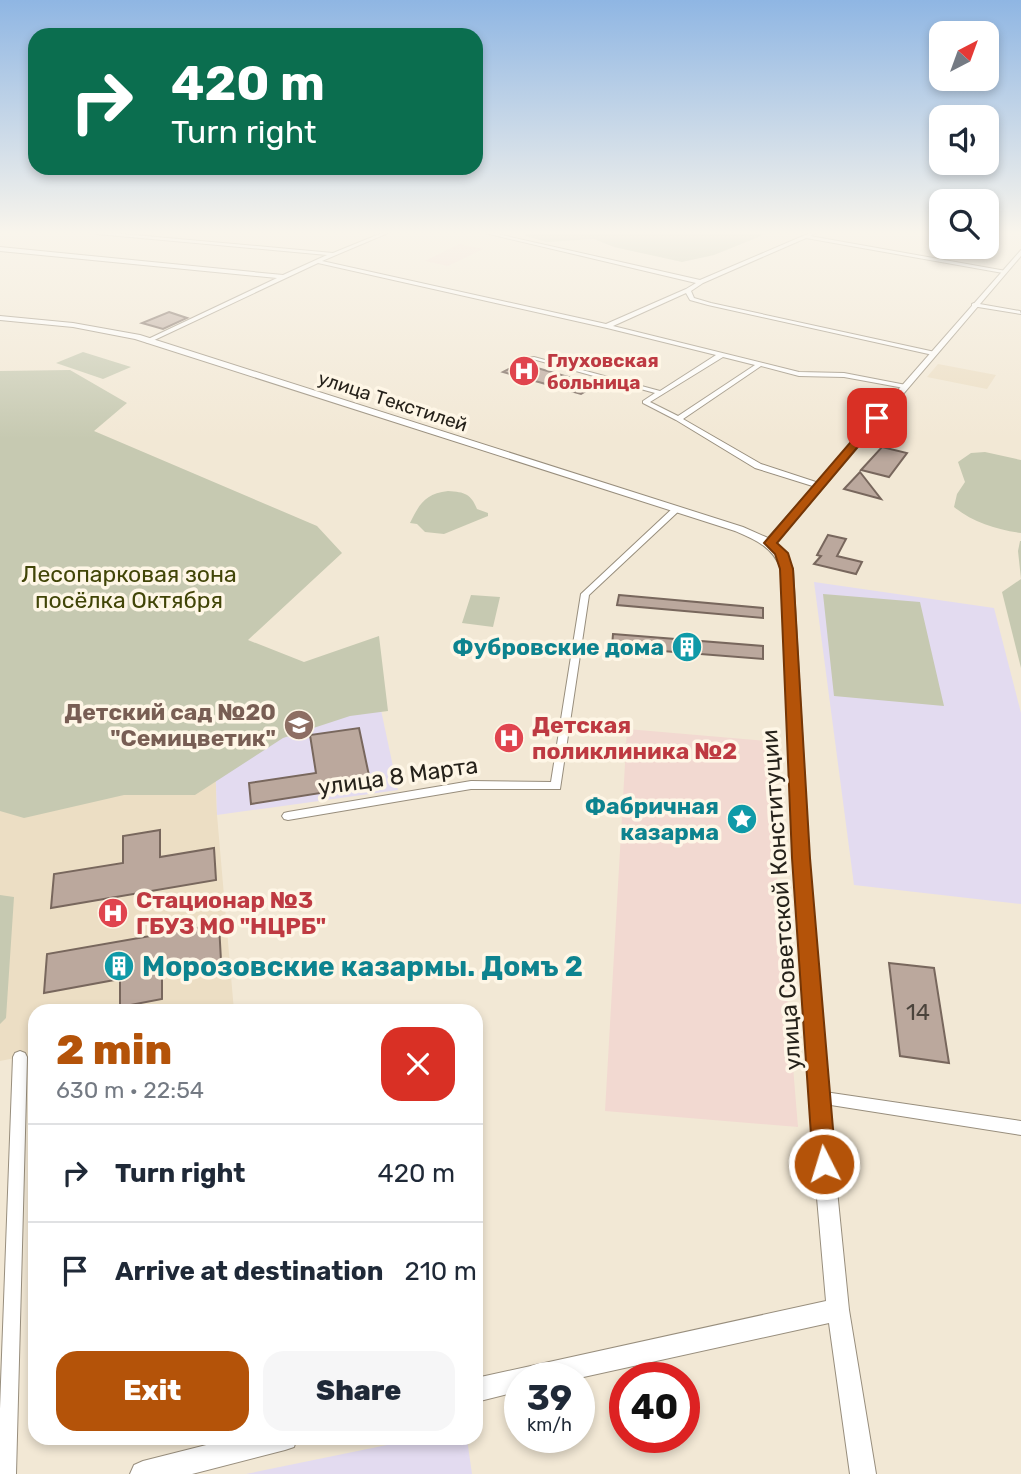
<!DOCTYPE html>
<html lang="en">
<head>
<meta charset="utf-8">
<style>
  body { margin:0; font-family:Rubik,sans-serif; background:#f6f6f7; color:#1f2937; height:100vh; display:flex; flex-direction:column; font-size:26px; white-space:nowrap }
  * { box-sizing:border-box; margin:0 }
  p { font-size:23px; color:#747a83 }
  .icon { flex:none; width:38px; height:38px; fill:none; stroke:currentColor; stroke-width:2; stroke-linecap:round; stroke-linejoin:round }
  .map { position:relative; flex:1; overflow:hidden }
  .side { position:absolute; left:28px; top:1004px; width:455px; height:441px; display:flex; flex-direction:column; background:#fff; border-radius:21px; box-shadow:0 4px 10px #0003 }
  .side>* { flex:none }
  .top-card { position:absolute; left:28px; top:28px; width:455px; height:147px; border-radius:21px; box-shadow:0 4px 10px #0003; background:#0b6e4f; color:#fff; overflow:hidden }
  .needle { width:46px; rotate:41deg }
  .buttons { position:absolute; left:929px; top:21px; display:grid; gap:14px }
  .buttons a { display:grid; place-items:center; width:70px; height:70px; border-radius:14px; background:#fff; box-shadow:0 4px 10px #0003; font-size:35px }
  .speed { position:absolute; left:504px; top:1362px; display:flex; gap:14px; font-size:35px; font-weight:700; text-align:center }
  .speed>* { display:grid; place-content:center; width:91px; height:91px; border-radius:50%; background:#fff; box-shadow:0 4px 10px #0003; line-height:1 }
  .speed small { font-size:18px; font-weight:400 }
  .speed .limit { border:10px solid #d22; background:#fff; color:#111 }
  .pin { position:absolute; display:grid; place-items:center; width:60px; height:60px; color:#fff; margin:-30px; border-radius:14px; box-shadow:0 4px 10px #0006 }
  .me { position:absolute; width:77px; margin:-38px; rotate:355deg; stroke-linejoin:round; filter:drop-shadow(0 0 5px #0008) }
  .turn { display:flex; align-items:center; gap:24px; height:147px; padding:0 28px; font-size:32px }
  .turn .icon { width:91px; height:91px; stroke-width:2.5 }
  .turn b { display:block; font-size:49px; line-height:60px }
  .round { display:grid; place-items:center; flex:none; width:74px; height:74px; border-radius:21px; background:#f6f6f7 }
  .headline { display:flex; align-items:center; justify-content:space-between; height:119px; padding:0 28px }
  h1 { font-size:42px; font-weight:800; line-height:52px; color:#b45309 }
  .action { display:flex; gap:14px; margin-top:auto; padding:14px 28px }
  .action a { flex:1; height:80px; border-radius:21px; background:#b45309; color:#fff; font-size:28px; font-weight:800; line-height:80px; text-align:center }
  .action a+a { background:#f6f6f7; color:#1f2937 }
  ul { padding:0; list-style:none }
  li { display:flex; align-items:center; gap:21px; height:98px; padding:0 28px; border-top:2px solid #e0e1e3 }
  li div { flex:1 }
  li b { display:block; font-size:26px }
  li em { font-style:normal }
  .map>svg:first-child { display:block }
  .built { fill:#ecdec4 }
  .industrial { fill:#f2d9d1 }
  .education { fill:#e3dbf0 }
  .green { fill:#c6c9b1 }
  .building { fill:#bba89d; stroke:#78675d; stroke-width:2 }
  .lines { fill:none; stroke-linecap:round; stroke-linejoin:round }
  .minor-casing { stroke:#988e7d; stroke-width:2 }
  .tertiary-casing { stroke:#988e7d; stroke-width:2 }
  .minor { fill:#fff; fill-rule:evenodd }
  .tertiary { fill:#fff; fill-rule:evenodd }
  .route { fill:#b45309; stroke:#753606; stroke-width:2 }
  .labels { text-anchor:middle; stroke-width:7; stroke-linejoin:round; paint-order:stroke }
  .far-health-label { font-size:19px; font-weight:bold; fill:#be3a42; stroke:#fef6e6; text-anchor:start }
  .far-street-label { font-size:19px; fill:#26221b; stroke:#fef6e6 }
  .park-label { font-size:23px; fill:#414507; stroke:#fef6e6 }
  .culture-label { font-size:23px; font-weight:bold; fill:#0d838f; stroke:#fef6e6; text-anchor:end }
  .education-label { font-size:23px; font-weight:bold; fill:#785e54; stroke:#fef6e6; text-anchor:end }
  .health-label { font-size:23px; font-weight:bold; fill:#be3a42; stroke:#fef6e6; text-anchor:start }
  .street-label { font-size:23px; fill:#26221b; stroke:#fef6e6 }
  .near-number-label { font-size:23px; fill:#4b443c }
  .near-culture-label { font-size:28px; font-weight:bold; fill:#0d838f; stroke:#fef6e6; text-anchor:start }
</style>
</head>
<body>
<div class="map">
<svg width="1021" height="1474" viewBox="0 0 1021 1474">
  <rect width="100%" height="100%" fill="#f2e8d5"/>
  <path class="built" d="M938,364L996,375L987,389L927,377Z
    M215,758L217,815L234,1011L35,1012V1054L0,1061V790Z"/>
  <path class="industrial" d="M459,244L483,249L448,266L425,261Z
    M627,729L766,741L798,1127L605,1111Z"/>
  <path class="education" d="M814,582L994,608L1021,713V904L854,885Z
    M374,677L398,790L217,815L213,698Z
    M421,1438L467,1439L472,1474H246Z"/>
  <path class="green" d="M528,233H763L761,236L714,255L682,262L614,247L594,239L547,242L525,236Z
    M83,352L131,367L103,379L56,363Z
    M70,370L127,403L94,431L317,526L342,553L248,640L304,662L379,636L388,711L350,716L283,738L195,795H124L24,818L0,811V371Z
    M985,452L1021,460V533C998,530 972,522 954,507L957,494L965,482L958,462L971,453Z
    M448,491C465,492 471,494 477,509L488,513V516L444,534L425,532L417,524L410,523C420,503 425,494 448,491Z
    M1020,541H1021V668L1002,592L1021,579L1018,551Z
    M823,594L920,602L944,706L834,696Z
    M471,595L500,597L493,627L462,623Z
    M0,895L14,897L6,1018L0,1024Z"/>
  <path class="building" d="M169,312L187,318L163,329L142,323Z
    M520,363L596,385L581,394L503,372Z
    M882,447L907,453L889,477L861,470Z
    M860,472L881,499L844,489Z
    M828,535L846,539L837,556L862,562L856,574L814,564L821,556L817,555Z
    M619,595L763,608V618L617,605Z
    M613,634L763,646V659L612,647Z
    M359,728L371,785L251,804L249,783L316,773L310,735Z
    M160,830V857L214,848L216,880L51,908L54,874L123,863V836Z
    M219,924L221,961L162,972V999L120,1007V979L44,993L47,954Z
    M889,963L934,968L949,1063L900,1056Z"/>
  <g class="lines">
    <g class="minor-casing">
      <path id="minor" d="M95,233H112L333,253L382,233H388L322,261L606,324L686,289L696,283L485,233H493L700,280L810,233H816L810,236L1006,271L1003,273L806,238L703,283L691,291L694,298L711,303L935,352V354L933,355L708,305L690,300L686,293L613,326L799,372L844,373L906,385V387L904,388L844,377L799,376L761,366L683,419L761,464L822,484V488H819L755,468L676,420L643,403V401L655,393L529,358L534,357L660,391L716,355L607,328L318,263L148,343L146,342V340L277,278L0,251V247L283,275L327,255L97,234ZM723,357L755,365L678,416L650,402Z
        M974,303L1020,311L1021,314L972,306V304Z
        M674,507H677L681,509L589,595L560,789H471L288,820L284,819L282,816L284,813L288,812L471,781L551,782L581,594Z
        M20,1051L25,1053L27,1057L16,1474H0V1409L13,1057L15,1053Z
        M818,1091L1021,1121V1135L818,1103L813,1101L811,1097L813,1093Z"/>
    </g>
    <g class="tertiary-casing">
      <path id="tertiary" d="M1021,250V256L776,543L785,553L793,569L809,858L832,1140L849,1310L876,1474H850L829,1323L579,1378L520,1377V1391L476,1402V1378L826,1301L812,1140L793,858L781,569C773,547 756,540 735,531L135,339L73,327L0,320V316L73,323L140,335L743,527L768,538Z
        M234,1438H297L294,1447L285,1450L192,1474H130L134,1465L143,1461Z"/>
    </g>
    <use href="#minor" class="minor"/>
    <use href="#tertiary" class="tertiary"/>
  </g>
  <linearGradient id="sky" x2="0" y2="1"><stop stop-color="#8fb6e3"/><stop offset="0.53" stop-color="#f9f5ec"/><stop offset="1" stop-color="#f9f5ec" stop-opacity="0"/></linearGradient>
  <rect width="1021" height="439" fill="url(#sky)"/>
  <path class="route" d="M873,416L882,418L777,543L788,553L793,569L810,858L836,1164L833,1172L824,1175L816,1172L813,1164L792,858L780,569L775,554L764,543Z"/>
  <defs>
    <g id="hospital-disc" transform="scale(1.575)"><circle r="9.5" fill="#e0444e" stroke="#fef6e6"/><path d="M-5-5h3v3.5h4V-5h3V5h-3V1.5h-4V5h-3Z" fill="#fff"/></g>
    <g id="building-disc" transform="scale(1.575)"><circle r="9.5" fill="#0f9aa8" stroke="#fef6e6"/><path d="M-4-6H4V6H1V3H-1V6H-4ZM-2.5-4.3h1.7v1.8h-1.7ZM.8-4.3h1.7v1.8H.8ZM-2.5-1h1.7V.8h-1.7ZM.8-1h1.7V.8H.8Z" fill="#fff"/></g>
    <g id="school-disc" transform="scale(1.575)"><circle r="9.5" fill="#8d6e63" stroke="#fef6e6"/><path d="M0-5L7-2L0 1L-7-2ZM-4 1L0 2.5L4 1V4Q0 6-4 4Z" fill="#fff"/></g>
    <g id="sight-disc" transform="scale(1.575)"><circle r="9.5" fill="#0f9aa8" stroke="#fef6e6"/><path d="M0-6L1.8-2.2L6-1.7L2.9 1.2L3.7 5.4L0 3.3L-3.7 5.4L-2.9 1.2L-6-1.7L-1.8-2.2Z" fill="#fff"/></g>
  </defs>
  <g fill-rule="evenodd">
    <use href="#hospital-disc" x="524" y="371"/>
    <use href="#building-disc" x="687" y="647"/>
    <use href="#school-disc" x="299" y="725"/>
    <use href="#hospital-disc" x="509" y="738"/>
    <use href="#sight-disc" x="742" y="819"/>
    <use href="#hospital-disc" x="113" y="913"/>
    <use href="#building-disc" x="119" y="966"/>
  </g>
  <g class="labels">
    <g class="far-health-label">
      <text x="547" y="367">Глуховская<tspan x="547" dy="22">больница</tspan></text>
    </g>
    <g class="far-street-label">
      <text transform="translate(393 401) rotate(18)" y="7">улица Текстилей</text>
    </g>
    <g class="park-label">
      <text x="129" y="582">Лесопарковая зона<tspan x="129" dy="26">посёлка Октября</tspan></text>
    </g>
    <g class="culture-label">
      <text x="664" y="655">Фубровские дома</text>
      <text x="719" y="814">Фабричная<tspan x="719" dy="26">казарма</tspan></text>
    </g>
    <g class="education-label">
      <text x="276" y="720">Детский сад №20<tspan x="276" dy="26">"Семицветик"</tspan></text>
    </g>
    <g class="health-label">
      <text x="532" y="733">Детская<tspan x="532" dy="26">поликлиника №2</tspan></text>
      <text x="136" y="908">Стационар №3<tspan x="136" dy="26">ГБУЗ МО "НЦРБ"</tspan></text>
    </g>
    <g class="street-label">
      <text transform="translate(398 776) rotate(-8)" y="8">улица 8 Марта</text>
      <text transform="translate(781 900) rotate(-94)" y="8">улица Советской Конституции</text>
    </g>
    <g class="near-number-label">
      <text x="918" y="1020">14</text>
    </g>
    <g class="near-culture-label">
      <text x="142" y="976">Морозовские казармы. Домъ 2</text>
    </g>
  </g>
</svg>
<div class="buttons">
<a><svg class="needle" viewBox="-14 -14 28 28"><path d="M0-13l5 13h-10z" fill="#e53935"/><path d="M0 13l5-13h-10z" fill="#747a83"/></svg></a>
<a><svg class="icon" aria-label="sound" viewBox="0 0 24 24"><path d="M4 9h4l5-4v14l-5-4H4zM17 9q2 3 0 6"/></svg></a>
<a><svg class="icon" aria-label="search" viewBox="0 0 24 24"><circle cx="10" cy="10" r="6"/><path d="M15 15l6 6"/></svg></a>
</div>
<div class="speed"><div>39<small>km/h</small></div><div class="limit">40</div></div>
<div class="pin" style="left:877px;top:418px;background:#d93025"><svg class="icon" aria-label="arrive" viewBox="0 0 24 24"><path d="M6 21V4h12l-3 4 3 4H6"/></svg></div>
<svg class="me" style="left:824px;top:1164px" viewBox="-20 -20 40 40"><circle r="17" fill="#b45309" stroke="#fff" stroke-width="3"/><path d="M0-11L8 9 0 5-8 9z" fill="#fff"/></svg>
<div class="top-card">
<div class="turn"><svg class="icon" aria-label="right" viewBox="0 0 24 24"><path d="M7 20v-9h11M14 6l5 5-5 5"/></svg><div><b>420 m</b>Turn right</div></div>
</div>
<section class="side">
<div class="headline"><div><h1>2 min</h1><p>630 m · 22:54</p></div><a class="round" style="background:#d93025;color:#fff"><svg class="icon" aria-label="close" viewBox="0 0 24 24"><path d="M6 6l12 12M18 6L6 18"/></svg></a></div>
<ul>
<li><svg class="icon" aria-label="right" viewBox="0 0 24 24"><path d="M7 20v-9h11M14 6l5 5-5 5"/></svg><div><b>Turn right</b></div><em>420 m</em></li>
<li><svg class="icon" aria-label="arrive" viewBox="0 0 24 24"><path d="M6 21V4h12l-3 4 3 4H6"/></svg><div><b>Arrive at destination</b></div><em>210 m</em></li>
</ul>
<div class="action"><a>Exit</a><a>Share</a></div>
</section>
</div>
</body>
</html>
